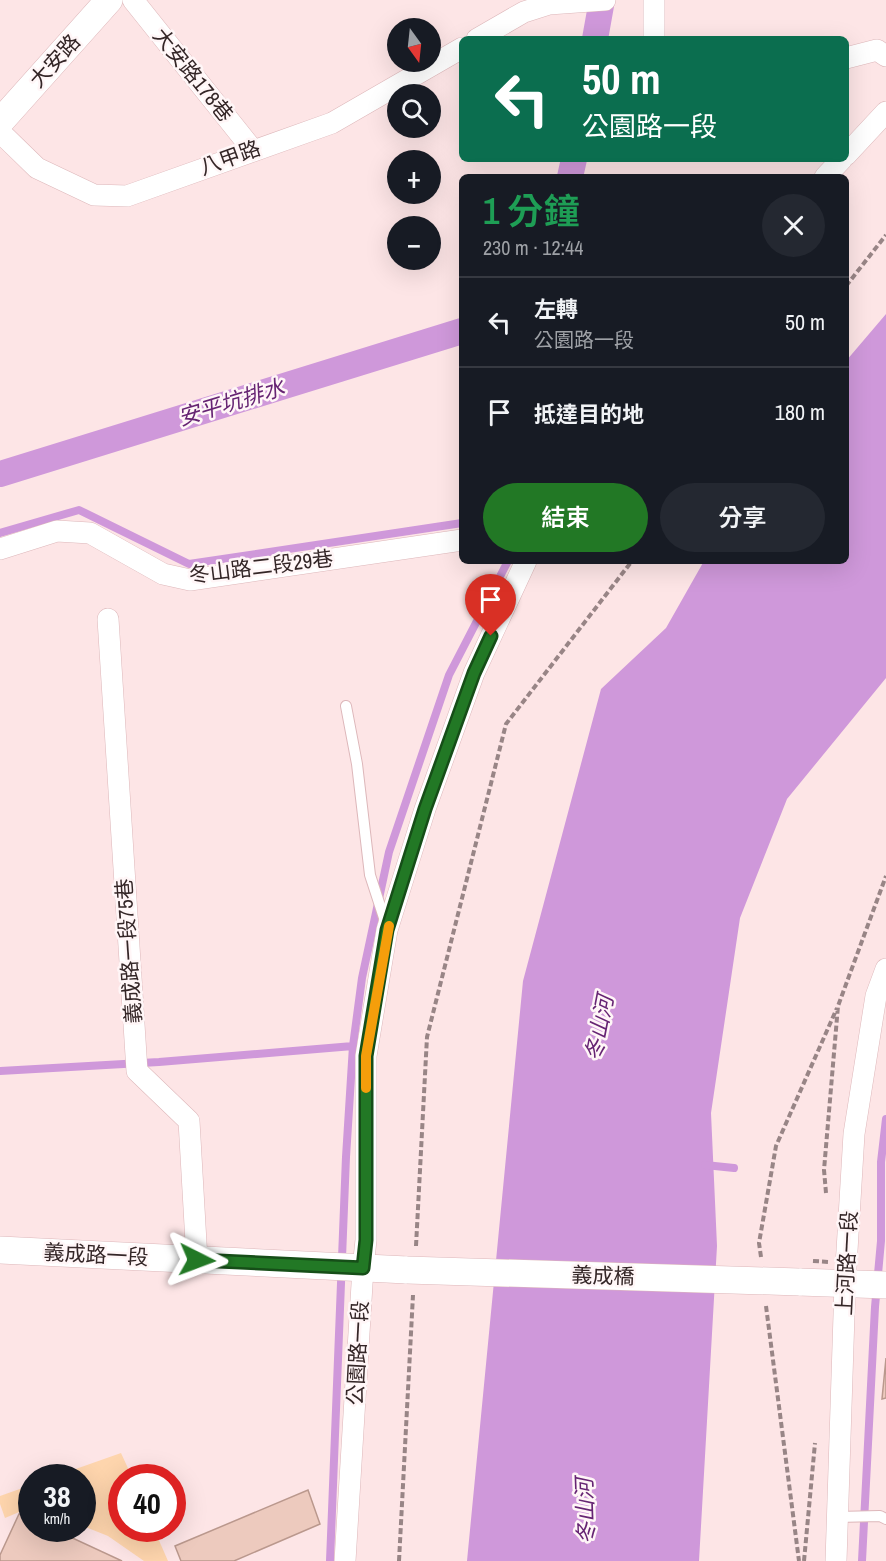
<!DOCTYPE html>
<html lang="zh-TW">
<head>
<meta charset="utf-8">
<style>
  body { margin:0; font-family:"Archivo Narrow","Noto Sans TC",sans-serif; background:#242831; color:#f1f3f6; height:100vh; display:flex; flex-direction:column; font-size:22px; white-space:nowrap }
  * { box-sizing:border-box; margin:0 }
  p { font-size:20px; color:#9ea1a6 }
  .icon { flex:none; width:33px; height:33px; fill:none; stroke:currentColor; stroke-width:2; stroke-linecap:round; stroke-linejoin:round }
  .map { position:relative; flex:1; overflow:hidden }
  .sheet { position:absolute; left:459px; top:174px; width:390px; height:390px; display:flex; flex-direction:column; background:#171b24; border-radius:9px; box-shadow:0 6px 24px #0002 }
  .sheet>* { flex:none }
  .hud { position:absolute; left:459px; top:36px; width:390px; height:126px; border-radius:9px; box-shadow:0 6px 24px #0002; background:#0b6e4f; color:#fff; overflow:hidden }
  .needle { width:39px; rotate:165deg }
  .fabs { position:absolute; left:387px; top:18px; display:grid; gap:12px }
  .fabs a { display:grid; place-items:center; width:54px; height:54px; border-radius:50%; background:#171b24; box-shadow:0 6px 24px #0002; font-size:30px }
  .speed { position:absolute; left:18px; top:1464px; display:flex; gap:12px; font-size:30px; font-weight:700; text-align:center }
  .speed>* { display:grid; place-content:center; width:78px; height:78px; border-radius:50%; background:#171b24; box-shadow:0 6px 24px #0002; line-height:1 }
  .speed small { font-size:15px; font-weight:400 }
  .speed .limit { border:9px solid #d22; background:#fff; color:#111 }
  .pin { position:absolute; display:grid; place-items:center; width:51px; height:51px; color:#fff; margin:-62px -26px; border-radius:50% 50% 50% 0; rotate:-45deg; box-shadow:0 0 6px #0007 }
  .pin .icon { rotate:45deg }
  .me { position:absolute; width:66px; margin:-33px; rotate:93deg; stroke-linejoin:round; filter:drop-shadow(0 0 4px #0008) }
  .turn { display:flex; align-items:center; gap:21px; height:126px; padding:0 24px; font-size:27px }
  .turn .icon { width:78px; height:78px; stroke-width:2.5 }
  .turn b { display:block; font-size:42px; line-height:51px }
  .round { display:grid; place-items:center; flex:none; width:63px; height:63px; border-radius:32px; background:#242831 }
  .overview { display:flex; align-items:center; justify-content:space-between; height:102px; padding:0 24px }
  h1 { font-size:36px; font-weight:600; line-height:45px; color:#1e9e55 }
  .action { display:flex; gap:12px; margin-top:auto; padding:12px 24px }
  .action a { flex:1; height:69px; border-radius:36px; background:#227825; color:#fff; font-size:24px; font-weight:600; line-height:69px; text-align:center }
  .action a+a { background:#242831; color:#f1f3f6 }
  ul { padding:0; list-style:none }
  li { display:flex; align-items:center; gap:18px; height:90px; padding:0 24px; border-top:2px solid #363941 }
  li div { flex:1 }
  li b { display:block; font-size:22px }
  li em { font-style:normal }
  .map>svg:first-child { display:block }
  .green { fill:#fed5ad }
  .water { fill:#cf98da }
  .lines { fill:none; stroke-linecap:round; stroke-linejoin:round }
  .stream { stroke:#cf98da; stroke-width:8 }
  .canal { stroke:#cf98da; stroke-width:26 }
  .building { fill:#edcabe; stroke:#ba988d; stroke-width:1.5 }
  .service-casing { stroke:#ddb7ba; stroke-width:12 }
  .minor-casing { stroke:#ddb7ba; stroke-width:22 }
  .tertiary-casing { stroke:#ddb7ba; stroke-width:28 }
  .path { stroke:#988586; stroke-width:4; stroke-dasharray:6 3; stroke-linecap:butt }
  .service { stroke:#fff; stroke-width:10 }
  .minor { stroke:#fff; stroke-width:21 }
  .tertiary { stroke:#fff; stroke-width:27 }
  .tertiary-bridge-casing { stroke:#ddb7ba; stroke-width:28; stroke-linecap:butt }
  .path-bridge { stroke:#988586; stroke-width:4; stroke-dasharray:6 3; stroke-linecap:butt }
  .tertiary-bridge { stroke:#fff; stroke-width:27 }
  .route-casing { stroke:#164e18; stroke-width:15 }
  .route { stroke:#227825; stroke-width:10 }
  .slow { stroke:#f59e0b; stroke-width:10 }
  .labels { text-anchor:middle; stroke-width:5; stroke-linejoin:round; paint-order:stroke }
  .street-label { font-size:21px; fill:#342627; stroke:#fff6f7 }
  .water-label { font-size:22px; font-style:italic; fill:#662473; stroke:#fff6f7 }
</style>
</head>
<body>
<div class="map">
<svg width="886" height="1561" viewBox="0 0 886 1561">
  <rect width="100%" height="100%" fill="#fde5e6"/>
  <path class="green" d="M121,1453L132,1477L122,1478V1528L154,1529L168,1561H144L108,1536L83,1526L82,1478L53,1477Z
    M31,1485V1507L5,1518L0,1504V1496Z"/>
  <path class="water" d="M886,314V678L787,799L740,918L711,1113L717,1246L699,1561H467L523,981L601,689L666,628L704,561H846V361Z"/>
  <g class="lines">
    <path class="stream" d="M0,533L79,510L189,564L462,523
      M0,1071L159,1062L353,1046
      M705,1165L734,1168
      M330,1561L346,1157L353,1046L362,978L389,852L449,675L508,561
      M862,1561L875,1307L881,1241V1162L886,1119"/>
    <path class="canal" d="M595,39L602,0
      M570,177L574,159
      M0,474L462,331"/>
  </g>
  <path class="building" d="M886,1358V1398L882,1399Z
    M308,1490L320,1524L234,1561H181L175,1546Z
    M19,1514L32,1520V1528H51L122,1561H0V1555Z"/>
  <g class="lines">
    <g class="service-casing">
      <path id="service" d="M346,706L357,764L370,875L386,924
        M837,1517L880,1516L886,1519"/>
    </g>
    <g class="minor-casing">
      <path id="minor" d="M133,0L252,149
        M654,0V39
        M477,39L524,12L549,4L605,0
        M846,58L877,50L886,56
        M0,132L37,168L94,195L127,196L332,123L462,48
        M846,155L886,112
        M825,177L842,159
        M0,549L57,531L90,533L163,574L190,580L462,540
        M108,619L137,1071L189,1121L197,1260
        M345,1561L363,1268L366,1240V1056L387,930L425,809L474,673L526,561
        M836,1561L845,1284L854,1134L876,996L886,969"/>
    </g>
    <g class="tertiary-casing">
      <path id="tertiary" d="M0,122L109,0
        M0,1250L407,1270
        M799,1282L886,1285"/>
    </g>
    <path class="path" d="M846,286L886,235
      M826,1193L824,1170L838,1006L886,876
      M416,1246L427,1037L506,724L632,561
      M761,1257L759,1243L776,1146L837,1008
      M766,1306L799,1561
      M399,1561L413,1295
      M804,1561L815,1443"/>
    <use href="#service" class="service"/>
    <use href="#minor" class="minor"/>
    <use href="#tertiary" class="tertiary"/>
    <g class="tertiary-bridge-casing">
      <path id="tertiary-bridge" d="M407,1270L799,1282"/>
    </g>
    <path class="path-bridge" d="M813,1261L830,1262"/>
    <use href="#tertiary-bridge" class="tertiary-bridge"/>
  </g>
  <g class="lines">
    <g class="route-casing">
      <path id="route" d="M197,1260L363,1268L366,1240V1056L387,930L425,809L474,673L491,636"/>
    </g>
    <use href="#route" class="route"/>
    <path class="slow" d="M366,1088V1056L389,926"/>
  </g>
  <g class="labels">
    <g class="street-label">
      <text transform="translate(55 61) rotate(-48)" y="7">大安路</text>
      <text transform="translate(193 75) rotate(51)" y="7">大安路178巷</text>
      <text transform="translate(230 158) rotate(-20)" y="7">八甲路</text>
      <text transform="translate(261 567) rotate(-7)" y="7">冬山路二段29巷</text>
      <text transform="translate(129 951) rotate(-94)" y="7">義成路一段75巷</text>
      <text transform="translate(96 1255) rotate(3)" y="7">義成路一段</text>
      <text transform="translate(847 1263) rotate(-87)" y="7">上河路一段</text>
      <text transform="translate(603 1276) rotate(2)" y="7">義成橋</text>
      <text transform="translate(358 1353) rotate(-87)" y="7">公園路一段</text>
    </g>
    <g class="water-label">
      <text transform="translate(231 402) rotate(-17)" y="8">安平坑排水</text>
      <text transform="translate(599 1028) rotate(-79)" y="8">冬山河</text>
      <text transform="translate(585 1511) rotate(-92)" y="8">冬山河</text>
    </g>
  </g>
</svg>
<div class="fabs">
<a><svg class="needle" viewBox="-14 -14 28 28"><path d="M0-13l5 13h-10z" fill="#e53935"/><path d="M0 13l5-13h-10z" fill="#9ea1a6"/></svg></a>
<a><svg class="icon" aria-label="search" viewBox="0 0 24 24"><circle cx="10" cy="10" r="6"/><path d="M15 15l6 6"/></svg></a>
<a>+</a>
<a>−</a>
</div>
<div class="speed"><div>38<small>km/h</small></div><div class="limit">40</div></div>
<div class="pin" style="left:491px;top:636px;background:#d93025"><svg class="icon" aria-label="arrive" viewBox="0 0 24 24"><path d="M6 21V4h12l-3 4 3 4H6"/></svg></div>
<svg class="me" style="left:197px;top:1260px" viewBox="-20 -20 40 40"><path d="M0-17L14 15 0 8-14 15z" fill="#227825" stroke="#fff" stroke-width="4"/></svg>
<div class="hud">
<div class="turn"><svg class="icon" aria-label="left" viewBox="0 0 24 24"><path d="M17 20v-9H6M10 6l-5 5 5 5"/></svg><div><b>50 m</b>公園路一段</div></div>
</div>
<section class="sheet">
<div class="overview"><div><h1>1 分鐘</h1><p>230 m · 12:44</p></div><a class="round"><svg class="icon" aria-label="close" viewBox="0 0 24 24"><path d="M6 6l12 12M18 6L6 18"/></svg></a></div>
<ul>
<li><svg class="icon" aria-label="left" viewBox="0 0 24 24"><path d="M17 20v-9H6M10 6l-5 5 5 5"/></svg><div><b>左轉</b><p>公園路一段</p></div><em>50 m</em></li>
<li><svg class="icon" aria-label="arrive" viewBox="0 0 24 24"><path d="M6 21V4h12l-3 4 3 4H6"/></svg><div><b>抵達目的地</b></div><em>180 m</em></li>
</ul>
<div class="action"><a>結束</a><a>分享</a></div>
</section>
</div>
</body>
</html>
